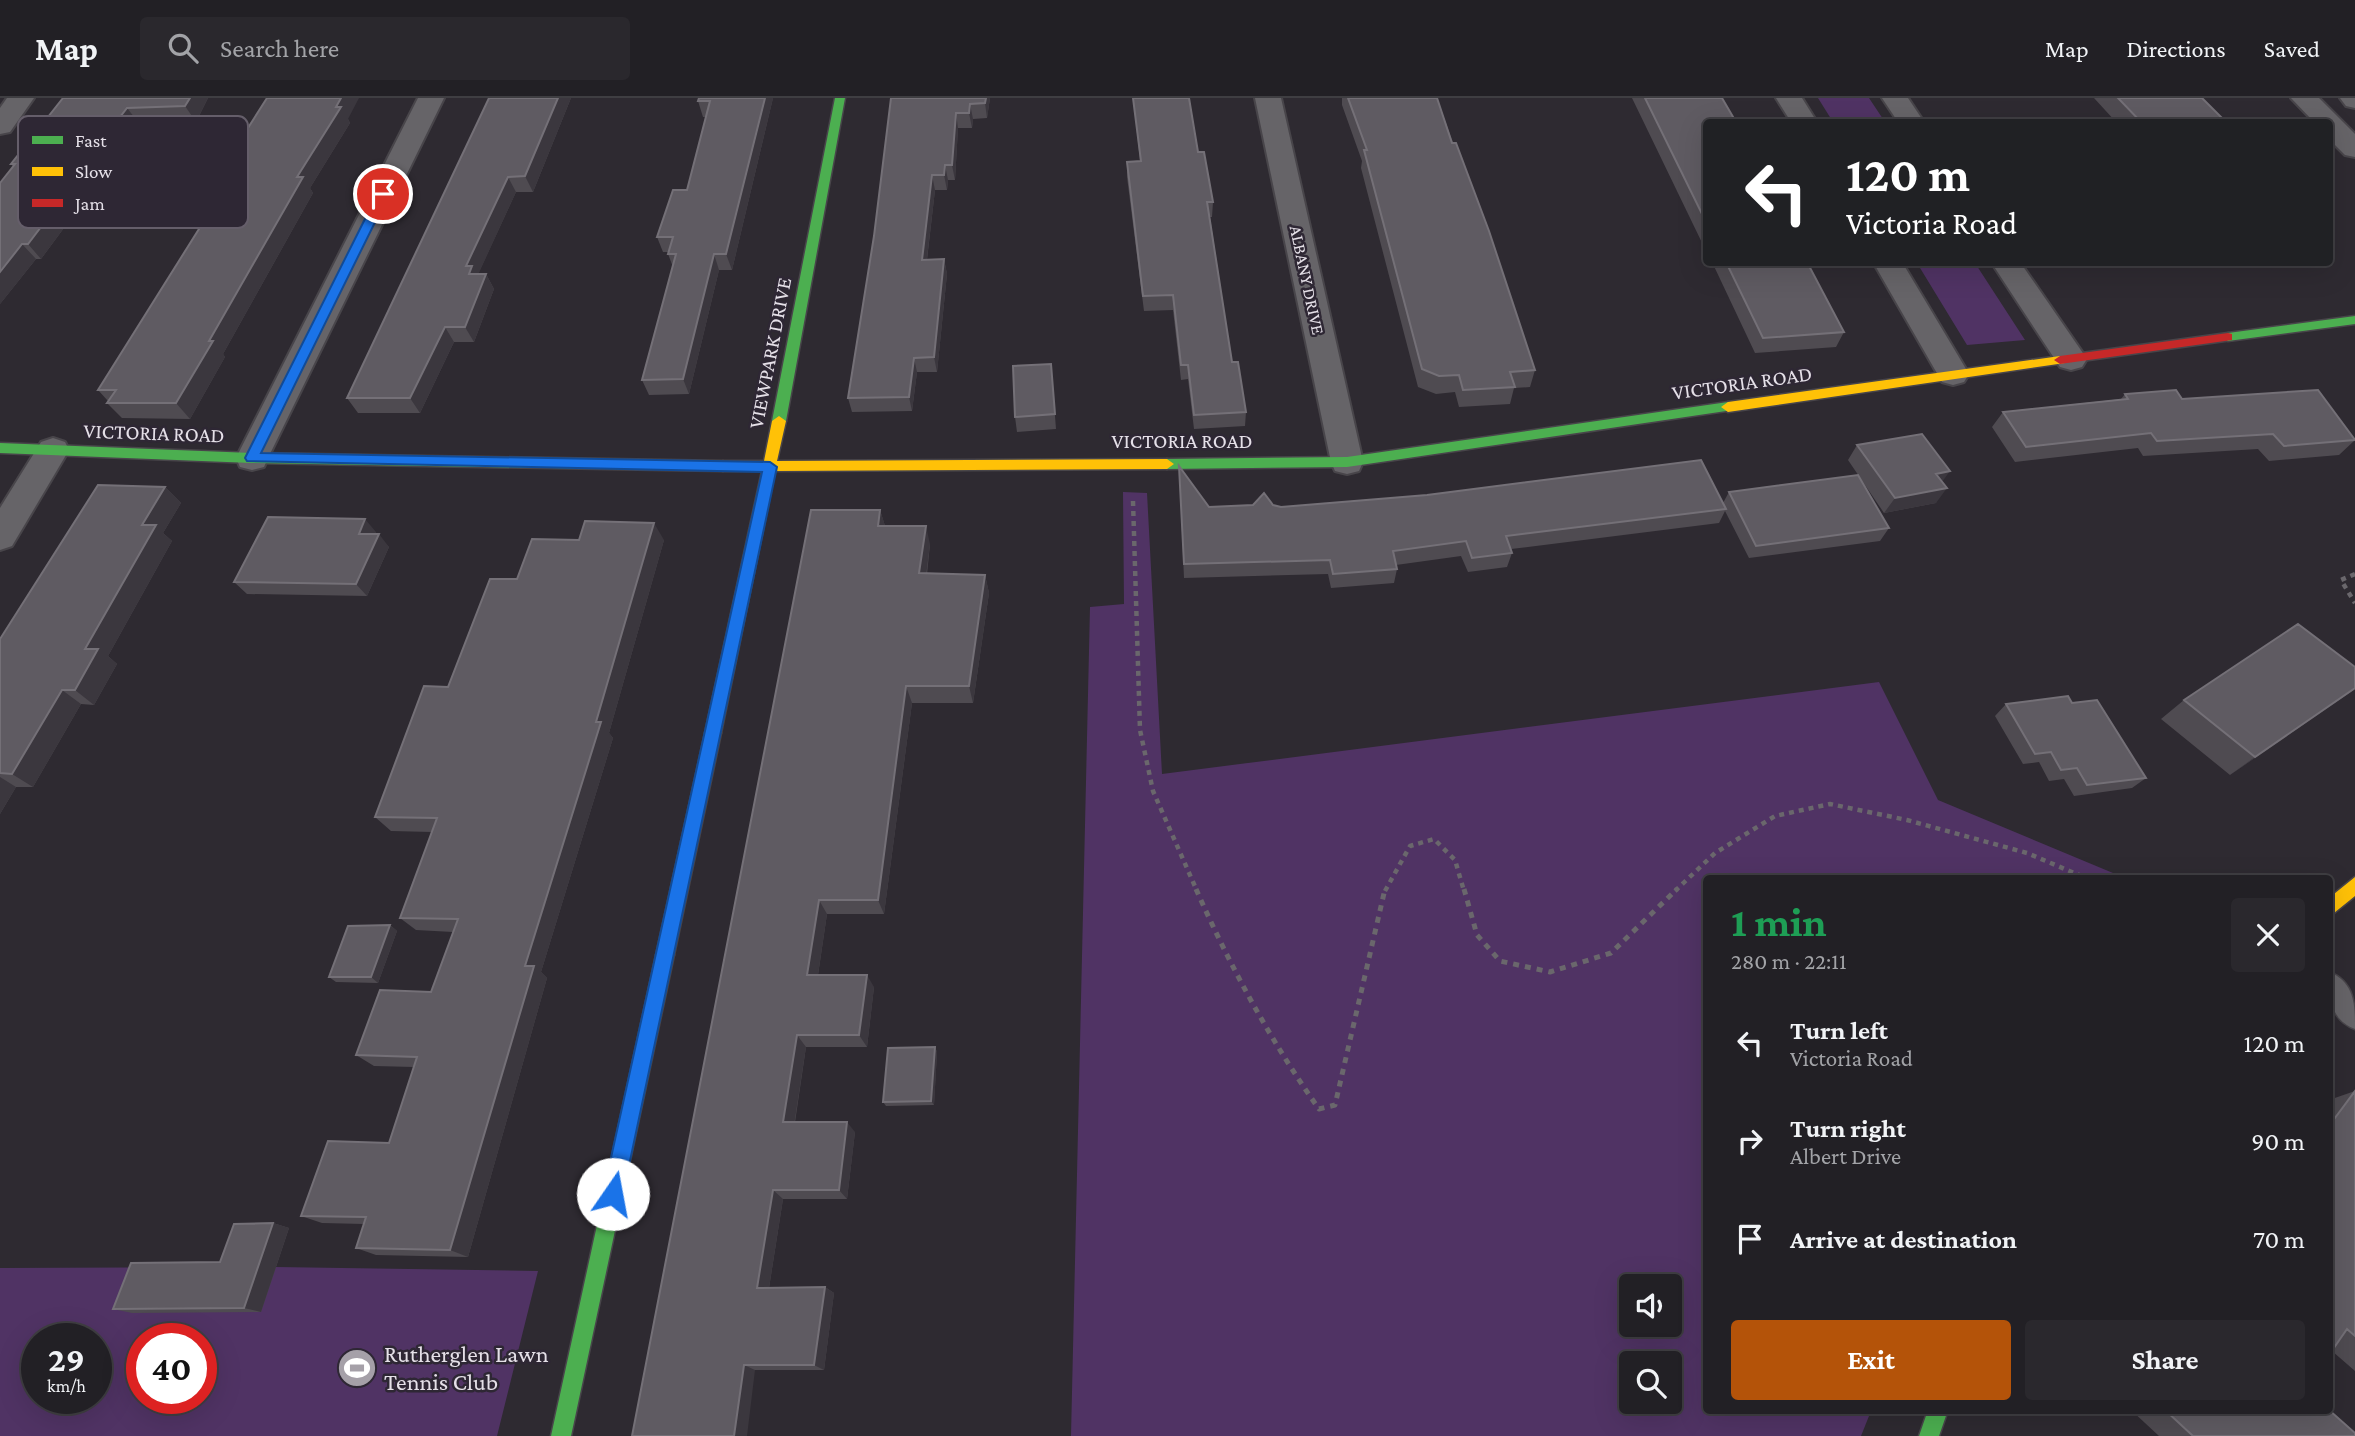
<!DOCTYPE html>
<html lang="en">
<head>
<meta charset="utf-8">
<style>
  body { margin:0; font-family:"Crimson Pro",serif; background:#2a282d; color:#f1f3f6; height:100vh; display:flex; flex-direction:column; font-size:26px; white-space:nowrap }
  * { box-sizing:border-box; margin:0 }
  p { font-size:23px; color:#a2a3a7 }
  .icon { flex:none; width:38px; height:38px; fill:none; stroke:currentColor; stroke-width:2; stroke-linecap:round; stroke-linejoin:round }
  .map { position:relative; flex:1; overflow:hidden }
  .panel { position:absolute; left:1703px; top:777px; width:630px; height:539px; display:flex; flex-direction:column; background:#222025; border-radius:7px; box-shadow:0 7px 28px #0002,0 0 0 2px #3f3e42 }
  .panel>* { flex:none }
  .hud { position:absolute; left:1703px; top:21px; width:630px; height:147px; border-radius:7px; box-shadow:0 7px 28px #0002,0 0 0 2px #3f3e42; background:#202124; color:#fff; overflow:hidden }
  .tools { position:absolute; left:1619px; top:1176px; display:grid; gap:14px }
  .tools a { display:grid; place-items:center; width:63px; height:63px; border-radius:7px; background:#222025; box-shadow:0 7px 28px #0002,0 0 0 2px #3f3e42; font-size:35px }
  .speed { position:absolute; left:21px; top:1225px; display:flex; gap:14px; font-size:35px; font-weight:700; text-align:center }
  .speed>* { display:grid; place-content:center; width:91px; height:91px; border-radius:50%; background:#222025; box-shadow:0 7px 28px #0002,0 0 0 2px #3f3e42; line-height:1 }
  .speed small { font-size:18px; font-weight:400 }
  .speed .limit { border:10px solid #d22; background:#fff; color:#111 }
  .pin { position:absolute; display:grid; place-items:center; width:60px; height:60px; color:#fff; margin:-30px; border:4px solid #fff; border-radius:50%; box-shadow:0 2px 7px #0007 }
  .me { position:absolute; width:77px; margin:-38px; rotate:12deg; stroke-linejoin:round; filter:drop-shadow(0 0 5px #0008) }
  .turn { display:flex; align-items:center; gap:24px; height:147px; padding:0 28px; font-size:32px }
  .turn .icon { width:91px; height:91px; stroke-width:2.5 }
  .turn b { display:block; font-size:49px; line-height:60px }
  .round { display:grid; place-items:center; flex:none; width:74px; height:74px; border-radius:7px; background:#2a282d }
  .head { display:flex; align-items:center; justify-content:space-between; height:119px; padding:0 28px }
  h1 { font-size:42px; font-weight:700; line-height:52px; color:#1e9e55 }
  .cta { display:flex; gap:14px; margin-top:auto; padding:14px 28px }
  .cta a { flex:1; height:80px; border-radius:7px; background:#b45309; color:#fff; font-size:28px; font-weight:700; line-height:80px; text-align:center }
  .cta a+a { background:#2a282d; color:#f1f3f6 }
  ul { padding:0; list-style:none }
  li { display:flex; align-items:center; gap:21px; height:98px; padding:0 28px }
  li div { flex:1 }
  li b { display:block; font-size:26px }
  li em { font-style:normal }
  header { display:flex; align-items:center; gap:42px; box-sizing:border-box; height:98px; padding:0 35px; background:#222025; border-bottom:2px solid #3f3e42 }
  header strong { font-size:33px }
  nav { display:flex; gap:38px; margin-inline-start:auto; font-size:24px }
  .search { width:490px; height:63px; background:#2a282d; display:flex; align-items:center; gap:18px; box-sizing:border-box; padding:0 24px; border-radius:7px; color:#a2a3a7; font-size:26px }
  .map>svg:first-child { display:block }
  .green { fill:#503364; fill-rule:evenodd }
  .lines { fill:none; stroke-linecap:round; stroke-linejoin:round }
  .lane-casing { stroke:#48454a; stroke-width:3 }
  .street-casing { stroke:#48454a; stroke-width:4 }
  .fast-casing { stroke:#48454a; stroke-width:3 }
  .slow-casing { stroke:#48454a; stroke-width:3 }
  .jam-casing { stroke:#48454a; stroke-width:3 }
  .path-far1 { stroke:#6a676c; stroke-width:4.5; stroke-dasharray:5 5; stroke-linecap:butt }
  .path { stroke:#6a676c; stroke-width:5; stroke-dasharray:6 6; stroke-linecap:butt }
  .lane { fill:#666468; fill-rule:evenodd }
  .street { fill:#666468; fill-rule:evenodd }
  .fast { fill:#4caf50; fill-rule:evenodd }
  .slow { fill:#ffc107; fill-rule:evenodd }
  .jam { fill:#c62828; fill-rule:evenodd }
  .wall { fill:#4f4b51 }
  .shaded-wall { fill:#3b373e }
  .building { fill:#5f5b62; stroke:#747077; stroke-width:2 }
  .route { fill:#1a73e8; stroke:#114b97; stroke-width:2 }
  .labels { text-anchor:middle; stroke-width:5; stroke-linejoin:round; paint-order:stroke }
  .far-street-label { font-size:18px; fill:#e5e0e8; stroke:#2e2734 }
  .street-label { font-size:21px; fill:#e5e0e8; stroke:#2e2734 }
  .near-poi-label { font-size:24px; fill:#e5e0e8; stroke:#2e2734; text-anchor:start }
  .key { fill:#2e2734; stroke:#655e6a; stroke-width:2 }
  .key-label { font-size:19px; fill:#e5e0e8 }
</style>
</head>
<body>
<header>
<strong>Map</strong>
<div class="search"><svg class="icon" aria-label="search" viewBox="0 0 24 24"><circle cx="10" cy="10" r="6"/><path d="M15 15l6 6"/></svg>Search here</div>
<nav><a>Map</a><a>Directions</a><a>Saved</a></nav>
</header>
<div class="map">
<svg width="2355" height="1338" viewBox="0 0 2355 1338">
  <rect width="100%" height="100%" fill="#2e2a31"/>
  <path class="green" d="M1818,0H1869L1885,24H1833Z
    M1917,165H1975L2025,242L1967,247Z
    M1123,394L1147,395L1162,676L1879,584L1938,702L2125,780H1706V1312L1871,1313L1861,1338H1071L1090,509L1124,506ZM1670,1188V1227H1631V1188ZM1670,1265V1304H1631V1265Z
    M276,1169L538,1173L497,1338H0V1170ZM37,1241H96V1300H37ZM142,1241H201V1300H142Z"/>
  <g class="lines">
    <g class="lane-casing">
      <path id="lane" d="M2329,874C2355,884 2355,908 2355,931C2329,921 2329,898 2329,874Z"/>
    </g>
    <g class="street-casing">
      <path id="street" d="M7,0H34L10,34L0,36V10Z
        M418,0H444L268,360L264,369L252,372L240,369L236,360Z
        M1255,0H1281L1363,364L1359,373L1347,376L1335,373L1331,364Z
        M1776,0H1802L1817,24H1791Z
        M1882,0H1908L1924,24H1898Z
        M2291,0H2319L2355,36V59L2345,57L2329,41V24H2314Z
        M2340,0H2355V10L2346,8Z
        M1873,164H1902L1969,276L1964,284L1953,287L1942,284Z
        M1991,164H2020L2087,261L2082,269L2071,272L2060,269Z
        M53,340L65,344L69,352L12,448L0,452V410L41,344Z"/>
    </g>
    <g class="fast-casing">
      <path id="fast" d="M835,0H845L786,323L779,328L772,323Z
        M2355,218V226L2228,243L2222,239L2228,235Z
        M1728,304L1735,309L1733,312L1347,369L1167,371L1160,366L1167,361L1347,359Z
        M0,345L252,355L723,363L730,368L723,373L252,365L0,355Z
        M665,849L671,851L674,857L571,1338H551L656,857L659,851Z
        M1928,1312H1948L1939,1338H1919Z"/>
    </g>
    <g class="slow-casing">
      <path id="slow" d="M2060,258L2065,259V265L1728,314L1721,309L1728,304Z
        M779,318L786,323L777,363L1167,361L1174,366L1167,371L775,373L721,635L718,640H708L705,635L762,373H723L716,368L723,363H764L772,323Z
        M2355,779V798L2329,819V800Z"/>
    </g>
    <g class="jam-casing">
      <path id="jam" d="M2228,235L2232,236V242L2060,266L2054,262L2060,258Z
        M713,628L718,630L721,635L674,857L671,863L665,865L659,863L656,857L705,635L708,630Z"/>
    </g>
    <path class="path-far1" d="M1133,403L1140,632L1153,693L1197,793
      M2355,476L2341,482L2355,505
      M1385,793L1410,748L1434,741L1455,762L1464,793
      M1675,793L1715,755L1775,718L1830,706L1907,722L2027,755L2086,780"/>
    <path class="path" d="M1196,791C1230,868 1270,942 1319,1011L1335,1007L1385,791
      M1464,791L1477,837L1500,863L1550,874L1611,855L1677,791"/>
    <use href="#lane" class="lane"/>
    <use href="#street" class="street"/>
    <use href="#fast" class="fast"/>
    <use href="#slow" class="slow"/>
    <use href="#jam" class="jam"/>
  </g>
  <path class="wall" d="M63,0H208L196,24L139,25L73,112L75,115L41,161H36L0,206L13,69L11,66Z
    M489,0H571L533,94H516L478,176H486L494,191L474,244H454L420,315H358L347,300Z
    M773,0L732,172H719L689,296L649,297L642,282L673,169L668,156L669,154H663L657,139L687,92L706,19H703L698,3Z
    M891,0H990L987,20L973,21L972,30H958L955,82H948L947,92H935L927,162L944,161L947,176L937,274H917L912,313L852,314L848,300L874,138Z
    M1133,0H1189L1198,54L1213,104L1212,119H1210L1232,264L1246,314L1245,328L1194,331L1188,281L1181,282L1173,212L1144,213L1127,79V64L1140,63Z
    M1342,0H1437L1535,272L1530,289L1514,290L1510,306L1459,309L1455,294L1436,296L1418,289L1361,70L1362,63L1342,7Z
    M1632,0H1722L1706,24V153Z
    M2094,0H2202L2226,24H2116Z
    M348,21L350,25L310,90L313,95L223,256L225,259L190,321L122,320L107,305L108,303L98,292L238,68L232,59L241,46L239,44Z
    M1712,164H1807L1844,234L1836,249L1755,255Z
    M1051,266L1056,331L1017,334L1015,319Z
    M2125,296L2182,301L2355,342L2339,357L2269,363L2258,351L2143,358L2138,350L2015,364L1992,329L2003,314L2121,301Z
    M1857,347L1942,384L1936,405L1884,415L1848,362Z
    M1179,368L1209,409H1281L1723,405L1729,394L1889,430L1880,443L1749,460L1725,413L1719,425L1511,451L1512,455L1507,469L1468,474L1461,458L1396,467L1397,471L1394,485L1331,490L1328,476L1184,480Z
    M165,389L181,405L163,435L172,443L108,558L117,566L94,607L81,606L33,689H16L0,716V541Z
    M880,412L885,428L930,446L927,476L985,477L989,495L973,605H912L884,816H827L818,877L874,889L867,949H806L795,1024L855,1034L847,1101H783L769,1190L825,1189L834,1195L824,1272H755L632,1338Z
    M376,434L375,436L389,449L367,498L247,496L234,484Z
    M664,442L609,635L613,640L541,874L547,880L468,1159L376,1157L356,1150L364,1126L322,1125L301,1118L389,1045L414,969L374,968L356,957L431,894L453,834L416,832L400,820L432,734L391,733L375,719L448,589L517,481Z
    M2355,591L2230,677L2161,621L2184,602Z
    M2072,605L2146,680L2132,690L2074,698L2064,681L2049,683L2039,664L2023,666L1995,618L2006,606Z
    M390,827L397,833L378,885L336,884L329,879Z
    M935,949L937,954L934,1007L886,1008L883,1004Z
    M2355,993V1273L2332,1253L2329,1257V1002Z
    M273,1125L289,1130L261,1214L132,1215L113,1211L220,1164Z
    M2131,1312H2329L2355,1338H2159Z"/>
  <path class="shaded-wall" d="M190,0H208L196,24L185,8Z
    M341,0H359L348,21L350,25L310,90L313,95L223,256L225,259L190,321L176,305L297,79Z
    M558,0H571L533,94L525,78Z
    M765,0H773L732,172L726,156Z
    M986,0H990L987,20L985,5Z
    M970,6L973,21L972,30L969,15Z
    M127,10L139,25L73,112L75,115L41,161L28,146L58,100Z
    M956,15L958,30L955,82L952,67Z
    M945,67L948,82L947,92L944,77Z
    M932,77L935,92L925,177L922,162Z
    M508,79L516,94L478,177L469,176L466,168Z
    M22,146L36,161L0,206V174Z
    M714,156L719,172L689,296L683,281Z
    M944,161L947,176L937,274L934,259Z
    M486,176L494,191L474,244L465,229Z
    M445,229L454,244L420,315L410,300Z
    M914,260L917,274L912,313L909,299Z
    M1950,373L1939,388L1936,376Z
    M165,389L181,405L163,435L172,443L108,558L117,566L94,607L75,592L85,551L142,427Z
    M1947,390L1936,405L1884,415L1895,400Z
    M880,412L886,431L878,428Z
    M365,421L376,434L369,449L359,436Z
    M654,425L664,442L609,635L613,640L541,874L547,880L468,1159L450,1152L525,868Z
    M926,428L930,446L924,494L919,475Z
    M379,436L389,449L367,498L356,486Z
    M985,477L989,495L973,605L969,588Z
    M906,588L912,605L884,816L878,802Z
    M2355,590L2343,599L2230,677L2255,659Z
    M62,592L81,606L33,689L12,676Z
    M0,679L16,689L0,716Z
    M819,802L827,816L816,890L807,877Z
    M390,827L397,833L378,885L371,879Z
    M867,877L874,889L867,949L859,937Z
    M797,937L806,949L793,1034L783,1024Z
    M935,949L937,954L934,1007L931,1003Z
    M847,1024L855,1034L847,1101L839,1092Z
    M773,1092L783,1101L768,1196L757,1190Z
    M273,1125L289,1130L261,1214L244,1210Z
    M825,1189L834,1195L824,1272L814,1267Z
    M744,1267L755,1272L747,1338H734Z"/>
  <path class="building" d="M63,0H190L185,8L127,10L58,100H63L28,146H22L0,174V85L15,66H11Z
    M267,0H341L336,9H341L297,79H303L209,243H213L176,305H107L116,292H98L241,64L232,59L243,44H239Z
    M489,0H558L525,78L508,79L466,168H472L469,176H486L465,229H445L410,300H347Z
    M699,0H765L726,156H714L683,281L642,282L676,156H668L673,139H657L673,92H687L710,3H698Z
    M891,0H986L985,5L970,6L969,15H956L952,67H945L944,77H932L922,162L944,161L934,259L914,260L909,299L848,300L874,138Z
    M1133,0H1189L1198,54H1204L1213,104H1207L1232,264H1238L1246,314L1194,317L1188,267H1181L1173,197L1143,198L1127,64L1141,63Z
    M1348,0H1437L1452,45H1456L1489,133L1535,272L1510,274L1515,289L1463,292L1459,277L1439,278L1422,271L1364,52H1367Z
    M1645,0H1722L1736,24H1706V124Z
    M2118,0H2202L2226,24H2141Z
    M1726,164H1807L1844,234L1763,240Z
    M1051,266L1055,316L1015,319L1013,268Z
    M2176,292L2182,301L2318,292L2355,342L2284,348L2273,336L2157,343L2151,335L2026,349L2003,314L2128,301L2125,296Z
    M1922,336L1950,373L1936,376L1947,390L1895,400L1857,347Z
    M1701,362L1726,411L1506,438L1512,455L1472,460L1466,443L1393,453L1397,471L1333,476L1330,462L1184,466L1179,368L1209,409L1253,407L1264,395L1273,407L1281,409L1427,397Z
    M1858,377L1889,430L1756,448L1729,394Z
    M98,387L165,389L142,427H156L85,551H98L75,592H62L12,676L0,675V541Z
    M811,412H880L878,428H926L919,475L985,477L969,588H906L878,802H819L807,877H867L859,937H797L783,1024H847L839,1092H773L757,1190L825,1189L814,1267H744L734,1338H632Z
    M268,419L365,421L359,436H379L356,486L234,484Z
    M585,423L654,425L596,624H601L525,868H534L450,1152L356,1150L366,1119L301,1118L328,1043L389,1045L417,959L356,957L380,892L431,894L458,821L400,820L437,720L375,719L424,588L448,589L490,481H517L532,441L579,442Z
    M2298,526L2355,569V590L2255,659L2184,602Z
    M2068,598L2072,605L2097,602L2146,680L2087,687L2077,670L2061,672L2051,654L2035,656L2006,606Z
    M390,827L371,879H329L348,828Z
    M935,949L931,1003L883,1004L888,950Z
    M2355,993V1238L2347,1231L2329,1257V1028Z
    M273,1125L244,1210L113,1211L131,1165L220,1164L234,1126Z
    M2165,1312H2329L2355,1335V1338H2193Z"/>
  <path class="route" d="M379,93L389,96L261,355L770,364L777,369L623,1096L620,1103L613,1105L606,1103L603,1096L762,374L247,363L245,360Z"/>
  <defs>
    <g id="stadium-disc" transform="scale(2.0125)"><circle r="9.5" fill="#a5a0a8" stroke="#2e2734"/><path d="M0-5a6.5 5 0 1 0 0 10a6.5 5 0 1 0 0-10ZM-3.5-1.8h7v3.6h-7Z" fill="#fff"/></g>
  </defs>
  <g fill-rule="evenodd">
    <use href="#stadium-disc" x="357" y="1270"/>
  </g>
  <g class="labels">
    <g class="far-street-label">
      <text transform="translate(1307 182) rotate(78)" y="6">ALBANY DRIVE</text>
    </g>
    <g class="street-label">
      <text transform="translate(770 255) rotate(-79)" y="7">VIEWPARK DRIVE</text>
      <text transform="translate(1742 285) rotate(-8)" y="7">VICTORIA ROAD</text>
      <text transform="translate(154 335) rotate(2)" y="7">VICTORIA ROAD</text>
      <text x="1182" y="350">VICTORIA ROAD</text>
    </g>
    <g class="near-poi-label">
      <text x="384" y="1264">Rutherglen Lawn<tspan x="384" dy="28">Tennis Club</tspan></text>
    </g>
  </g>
  <rect x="18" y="18" width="230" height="112" rx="10" class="key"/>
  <rect x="32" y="38" width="31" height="8" fill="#4caf50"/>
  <rect x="32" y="69" width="31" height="9" fill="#ffc107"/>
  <rect x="32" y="101" width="31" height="8" fill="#c62828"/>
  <g class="key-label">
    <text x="75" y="49">Fast</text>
    <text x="75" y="80">Slow</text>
    <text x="75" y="112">Jam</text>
  </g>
</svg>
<div class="tools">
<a><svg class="icon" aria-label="sound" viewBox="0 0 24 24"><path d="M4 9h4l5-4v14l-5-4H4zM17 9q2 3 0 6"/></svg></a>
<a><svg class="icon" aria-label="search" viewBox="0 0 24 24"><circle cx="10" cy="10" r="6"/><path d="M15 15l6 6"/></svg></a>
</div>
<div class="speed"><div>29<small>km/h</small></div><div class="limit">40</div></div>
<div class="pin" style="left:383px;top:96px;background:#d93025"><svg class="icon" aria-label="arrive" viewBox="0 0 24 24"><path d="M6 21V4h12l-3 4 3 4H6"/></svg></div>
<svg class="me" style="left:613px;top:1096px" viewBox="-20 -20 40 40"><circle r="19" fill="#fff"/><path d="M0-13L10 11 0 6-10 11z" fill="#1a73e8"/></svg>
<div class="hud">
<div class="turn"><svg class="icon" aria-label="left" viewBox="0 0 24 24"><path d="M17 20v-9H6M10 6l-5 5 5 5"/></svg><div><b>120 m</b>Victoria Road</div></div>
</div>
<section class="panel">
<div class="head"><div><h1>1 min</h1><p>280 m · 22:11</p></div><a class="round"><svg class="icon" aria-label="close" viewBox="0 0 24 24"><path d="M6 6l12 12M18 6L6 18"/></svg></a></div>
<ul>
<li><svg class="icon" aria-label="left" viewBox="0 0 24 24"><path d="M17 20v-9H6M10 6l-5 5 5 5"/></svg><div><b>Turn left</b><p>Victoria Road</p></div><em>120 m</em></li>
<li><svg class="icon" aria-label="right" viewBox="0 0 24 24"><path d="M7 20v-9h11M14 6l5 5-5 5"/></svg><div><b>Turn right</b><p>Albert Drive</p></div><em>90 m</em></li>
<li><svg class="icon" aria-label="arrive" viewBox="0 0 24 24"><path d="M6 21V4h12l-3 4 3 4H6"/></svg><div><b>Arrive at destination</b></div><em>70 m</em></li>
</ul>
<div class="cta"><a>Exit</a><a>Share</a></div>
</section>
</div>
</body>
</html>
